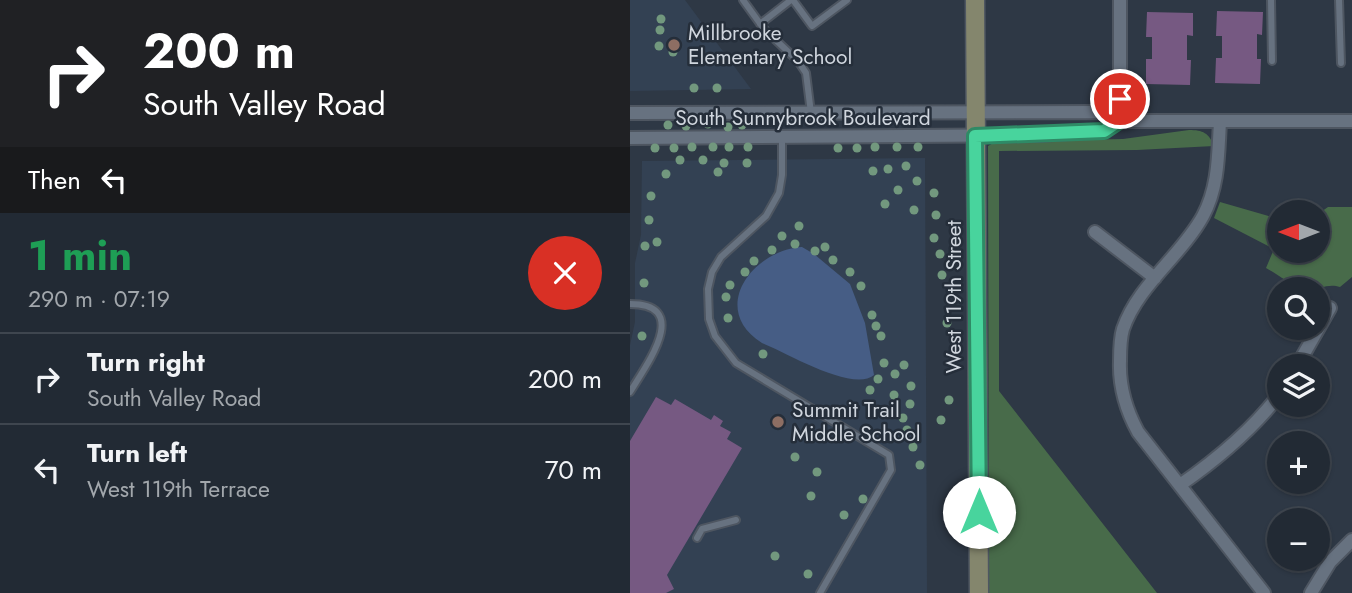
<!DOCTYPE html>
<html lang="en">
<head>
<meta charset="utf-8">
<style>
  body { margin:0; font-family:Jost,sans-serif; background:#2a323c; color:#f1f3f6; height:100vh; display:flex; flex-direction:column; font-size:26px; white-space:nowrap }
  * { box-sizing:border-box; margin:0 }
  p { font-size:23px; color:#a2a7ac }
  .icon { flex:none; width:38px; height:38px; fill:none; stroke:currentColor; stroke-width:2; stroke-linecap:round; stroke-linejoin:round }
  .map { position:relative; flex:1; overflow:hidden }
  .sheet { display:flex; flex-direction:column; background:#222a34; width:630px }
  .sheet>* { flex:none }
  .top-card { background:#202124; color:#fff; overflow:hidden }
  .needle { width:46px; rotate:270deg }
  .controls { position:absolute; left:637px; top:200px; display:grid; gap:14px }
  .controls a { display:grid; place-items:center; width:63px; height:63px; border-radius:50%; background:#222a34; box-shadow:0 2px 5px #0004,0 0 0 2px #3f464f; font-size:35px }
  .pin { position:absolute; display:grid; place-items:center; width:60px; height:60px; color:#fff; margin:-30px; border:4px solid #fff; border-radius:50%; box-shadow:0 2px 7px #0007 }
  .me { position:absolute; width:77px; margin:-38px; rotate:0deg; stroke-linejoin:round; filter:drop-shadow(0 0 5px #0008) }
  .turn { display:flex; align-items:center; gap:24px; height:147px; padding:0 28px; font-size:32px }
  .turn .icon { width:91px; height:91px; stroke-width:2.5 }
  .turn b { display:block; font-size:49px; line-height:60px }
  .then { display:flex; align-items:center; height:66px; padding:0 28px; background:#0003; gap:14px; font-size:26px }
  .round { display:grid; place-items:center; flex:none; width:74px; height:74px; border-radius:37px; background:#2a323c }
  .summary { display:flex; align-items:center; justify-content:space-between; height:119px; padding:0 28px }
  h1 { font-size:42px; font-weight:700; line-height:52px; color:#1e9e55 }
  ul { padding:0; list-style:none }
  li { display:flex; align-items:center; gap:21px; height:91px; padding:0 28px; border-top:2px solid #3f464f }
  li div { flex:1 }
  li b { display:block; font-size:26px }
  li em { font-style:normal }
  main { display:flex; flex:1; min-height:0 }
  .map>svg:first-child { display:block }
  .built { fill:#334153 }
  .green { fill:#486b4a }
  .water { fill:#465d85 }
  .building { fill:#765982 }
  .lines { fill:none; stroke-linecap:round; stroke-linejoin:round }
  .lane-casing { stroke:#4e5661; stroke-width:10 }
  .street-casing { stroke:#4e5661; stroke-width:16 }
  .secondary-casing { stroke:#4e5661; stroke-width:21 }
  .lane { stroke:#677280; stroke-width:6 }
  .street { stroke:#677280; stroke-width:12 }
  .secondary { stroke:#84866d; stroke-width:18 }
  .tree { fill:#72987e }
  .route-casing { stroke:#2f8a66; stroke-width:18 }
  .route { stroke:#48d49d; stroke-width:12 }
  .education-dot { fill:#8d6e63; stroke:#252e3a; stroke-width:2.5 }
  .labels { text-anchor:middle; stroke-width:5; stroke-linejoin:round; paint-order:stroke }
  .poi-label { font-size:21px; fill:#d0d6de; stroke:#252e3a; text-anchor:start }
  .street-label { font-size:21px; fill:#d0d6de; stroke:#252e3a }
</style>
</head>
<body>
<main>
<section class="sheet">
<div class="top-card">
<div class="turn"><svg class="icon" aria-label="right" viewBox="0 0 24 24"><path d="M7 20v-9h11M14 6l5 5-5 5"/></svg><div><b>200 m</b>South Valley Road</div></div>
<div class="then">Then<svg class="icon" aria-label="left" viewBox="0 0 24 24"><path d="M17 20v-9H6M10 6l-5 5 5 5"/></svg></div>
</div>
<div class="summary"><div><h1>1 min</h1><p>290 m · 07:19</p></div><a class="round" style="background:#d93025;color:#fff"><svg class="icon" aria-label="close" viewBox="0 0 24 24"><path d="M6 6l12 12M18 6L6 18"/></svg></a></div>
<ul>
<li><svg class="icon" aria-label="right" viewBox="0 0 24 24"><path d="M7 20v-9h11M14 6l5 5-5 5"/></svg><div><b>Turn right</b><p>South Valley Road</p></div><em>200 m</em></li>
<li><svg class="icon" aria-label="left" viewBox="0 0 24 24"><path d="M17 20v-9H6M10 6l-5 5 5 5"/></svg><div><b>Turn left</b><p>West 119th Terrace</p></div><em>70 m</em></li>
</ul>
</section>
<div class="map">
<svg width="722" height="593" viewBox="0 0 722 593">
  <rect width="100%" height="100%" fill="#2e3845"/>
  <path class="built" d="M0,0H55L121,89L0,91Z
    M295,158L297,593H0V345L5,322V263L11,235L12,161Z"/>
  <path class="green" d="M559,130C573,130 579,133 584,146L507,150L369,151V391L527,593H359L358,146L365,142L493,139Z
    M590,202L649,219V250H688V214L698,207H722V277L710,287C696,282 685,293 671,288C659,284 647,274 636,268L644,249L584,218Z"/>
  <path class="water" d="M172,247L184,254L220,284L235,323L244,375C223,393 155,352 132,343C78,309 123,250 172,247Z"/>
  <path class="building" d="M587,11L633,12L632,35L627,34V59H631L630,84L585,83L586,58H592V36H586Z
    M517,12L563,13V36L557,35V60H561L560,85L516,84V59H522V37H516Z
    M26,397L41,405L45,399L81,420L84,415L93,421L90,426L101,432L97,439L112,448L37,575L44,589L36,593H0V441Z"/>
  <g class="lines">
    <g class="lane-casing">
      <path id="lane" d="M113,0L134,29L168,61L176,73L181,113
        M163,0L182,26L217,0
        M641,0L642,61
        M709,0L711,63
        M130,24L161,0
        M152,137V175L149,193L136,216L91,257L82,272L78,289L79,319L85,336L106,363L259,455L261,470L190,593
        M0,304C63,304 15,367 0,392
        M67,538L72,529L106,520"/>
    </g>
    <g class="street-casing">
      <path id="street" d="M0,113L475,112L490,121H722
        M490,121V0
        M590,122C588,154 589,186 573,216C551,256 508,285 493,329C490,339 490,350 490,361C489,386 496,410 508,432L634,593
        M0,138L408,135L474,131L490,121
        M465,232L525,278
        M667,366L700,308
        M550,485C586,460 622,430 649,395
        M681,593L700,562L722,540"/>
    </g>
    <g class="secondary-casing">
      <path id="secondary" d="M345,0L349,593"/>
    </g>
    <use href="#lane" class="lane"/>
    <use href="#street" class="street"/>
    <use href="#secondary" class="secondary"/>
  </g>
  <g class="tree">
    <circle cx="31" cy="19" r="4.5"/>
    <circle cx="30" cy="30" r="4.5"/>
    <circle cx="29" cy="46" r="4.5"/>
    <circle cx="43" cy="52" r="4.5"/>
    <circle cx="64" cy="88" r="4.5"/>
    <circle cx="87" cy="88" r="4.5"/>
    <circle cx="78" cy="124" r="4.5"/>
    <circle cx="38" cy="125" r="4.5"/>
    <circle cx="112" cy="125" r="4.5"/>
    <circle cx="56" cy="126" r="4.5"/>
    <circle cx="98" cy="127" r="4.5"/>
    <circle cx="62" cy="147" r="4.5"/>
    <circle cx="83" cy="147" r="4.5"/>
    <circle cx="99" cy="147" r="4.5"/>
    <circle cx="118" cy="147" r="4.5"/>
    <circle cx="245" cy="147" r="4.5"/>
    <circle cx="267" cy="147" r="4.5"/>
    <circle cx="288" cy="147" r="4.5"/>
    <circle cx="25" cy="148" r="4.5"/>
    <circle cx="44" cy="148" r="4.5"/>
    <circle cx="208" cy="148" r="4.5"/>
    <circle cx="227" cy="148" r="4.5"/>
    <circle cx="50" cy="160" r="4.5"/>
    <circle cx="73" cy="160" r="4.5"/>
    <circle cx="94" cy="163" r="4.5"/>
    <circle cx="117" cy="163" r="4.5"/>
    <circle cx="276" cy="166" r="4.5"/>
    <circle cx="258" cy="169" r="4.5"/>
    <circle cx="243" cy="171" r="4.5"/>
    <circle cx="88" cy="172" r="4.5"/>
    <circle cx="36" cy="174" r="4.5"/>
    <circle cx="287" cy="181" r="4.5"/>
    <circle cx="268" cy="190" r="4.5"/>
    <circle cx="304" cy="193" r="4.5"/>
    <circle cx="21" cy="196" r="4.5"/>
    <circle cx="255" cy="204" r="4.5"/>
    <circle cx="284" cy="210" r="4.5"/>
    <circle cx="306" cy="215" r="4.5"/>
    <circle cx="19" cy="220" r="4.5"/>
    <circle cx="169" cy="226" r="4.5"/>
    <circle cx="152" cy="236" r="4.5"/>
    <circle cx="304" cy="238" r="4.5"/>
    <circle cx="27" cy="242" r="4.5"/>
    <circle cx="165" cy="244" r="4.5"/>
    <circle cx="15" cy="246" r="4.5"/>
    <circle cx="195" cy="247" r="4.5"/>
    <circle cx="142" cy="250" r="4.5"/>
    <circle cx="185" cy="251" r="4.5"/>
    <circle cx="310" cy="254" r="4.5"/>
    <circle cx="203" cy="260" r="4.5"/>
    <circle cx="124" cy="261" r="4.5"/>
    <circle cx="115" cy="272" r="4.5"/>
    <circle cx="220" cy="272" r="4.5"/>
    <circle cx="312" cy="275" r="4.5"/>
    <circle cx="14" cy="283" r="4.5"/>
    <circle cx="100" cy="285" r="4.5"/>
    <circle cx="231" cy="286" r="4.5"/>
    <circle cx="96" cy="297" r="4.5"/>
    <circle cx="242" cy="315" r="4.5"/>
    <circle cx="98" cy="318" r="4.5"/>
    <circle cx="317" cy="323" r="4.5"/>
    <circle cx="246" cy="326" r="4.5"/>
    <circle cx="12" cy="336" r="4.5"/>
    <circle cx="251" cy="336" r="4.5"/>
    <circle cx="133" cy="354" r="4.5"/>
    <circle cx="254" cy="363" r="4.5"/>
    <circle cx="274" cy="365" r="4.5"/>
    <circle cx="265" cy="374" r="4.5"/>
    <circle cx="248" cy="379" r="4.5"/>
    <circle cx="281" cy="386" r="4.5"/>
    <circle cx="240" cy="390" r="4.5"/>
    <circle cx="264" cy="395" r="4.5"/>
    <circle cx="319" cy="400" r="4.5"/>
    <circle cx="280" cy="404" r="4.5"/>
    <circle cx="273" cy="418" r="4.5"/>
    <circle cx="311" cy="420" r="4.5"/>
    <circle cx="277" cy="430" r="4.5"/>
    <circle cx="283" cy="447" r="4.5"/>
    <circle cx="165" cy="457" r="4.5"/>
    <circle cx="290" cy="465" r="4.5"/>
    <circle cx="187" cy="472" r="4.5"/>
    <circle cx="181" cy="496" r="4.5"/>
    <circle cx="233" cy="499" r="4.5"/>
    <circle cx="214" cy="515" r="4.5"/>
    <circle cx="145" cy="556" r="4.5"/>
    <circle cx="178" cy="574" r="4.5"/>
  </g>
  <g class="lines">
    <g class="route-casing">
      <path id="route" d="M349,512L345,136L474,131L489,121L490,99"/>
    </g>
    <use href="#route" class="route"/>
  </g>
  <g class="education-dot">
    <circle cx="44" cy="45" r="7"/>
    <circle cx="148" cy="422" r="7"/>
  </g>
  <g class="labels">
    <g class="poi-label">
      <text x="58" y="40">Millbrooke<tspan x="58" dy="24">Elementary School</tspan></text>
      <text x="162" y="417">Summit Trail<tspan x="162" dy="24">Middle School</tspan></text>
    </g>
    <g class="street-label">
      <text x="173" y="125">South Sunnybrook Boulevard</text>
      <text transform="translate(324 297) rotate(-90)" y="7">West 119th Street</text>
    </g>
  </g>
</svg>
<div class="controls">
<a><svg class="needle" viewBox="-14 -14 28 28"><path d="M0-13l5 13h-10z" fill="#e53935"/><path d="M0 13l5-13h-10z" fill="#a2a7ac"/></svg></a>
<a><svg class="icon" aria-label="search" viewBox="0 0 24 24"><circle cx="10" cy="10" r="6"/><path d="M15 15l6 6"/></svg></a>
<a><svg class="icon" aria-label="layers" viewBox="0 0 24 24"><path d="M12 4l9 5-9 5-9-5zM3 14l9 5 9-5"/></svg></a>
<a>+</a>
<a>−</a>
</div>
<div class="pin" style="left:490px;top:99px;background:#d93025"><svg class="icon" aria-label="arrive" viewBox="0 0 24 24"><path d="M6 21V4h12l-3 4 3 4H6"/></svg></div>
<svg class="me" style="left:349px;top:512px" viewBox="-20 -20 40 40"><circle r="19" fill="#fff"/><path d="M0-13L10 11 0 6-10 11z" fill="#48d49d"/></svg>
</div>
</main>
</body>
</html>
